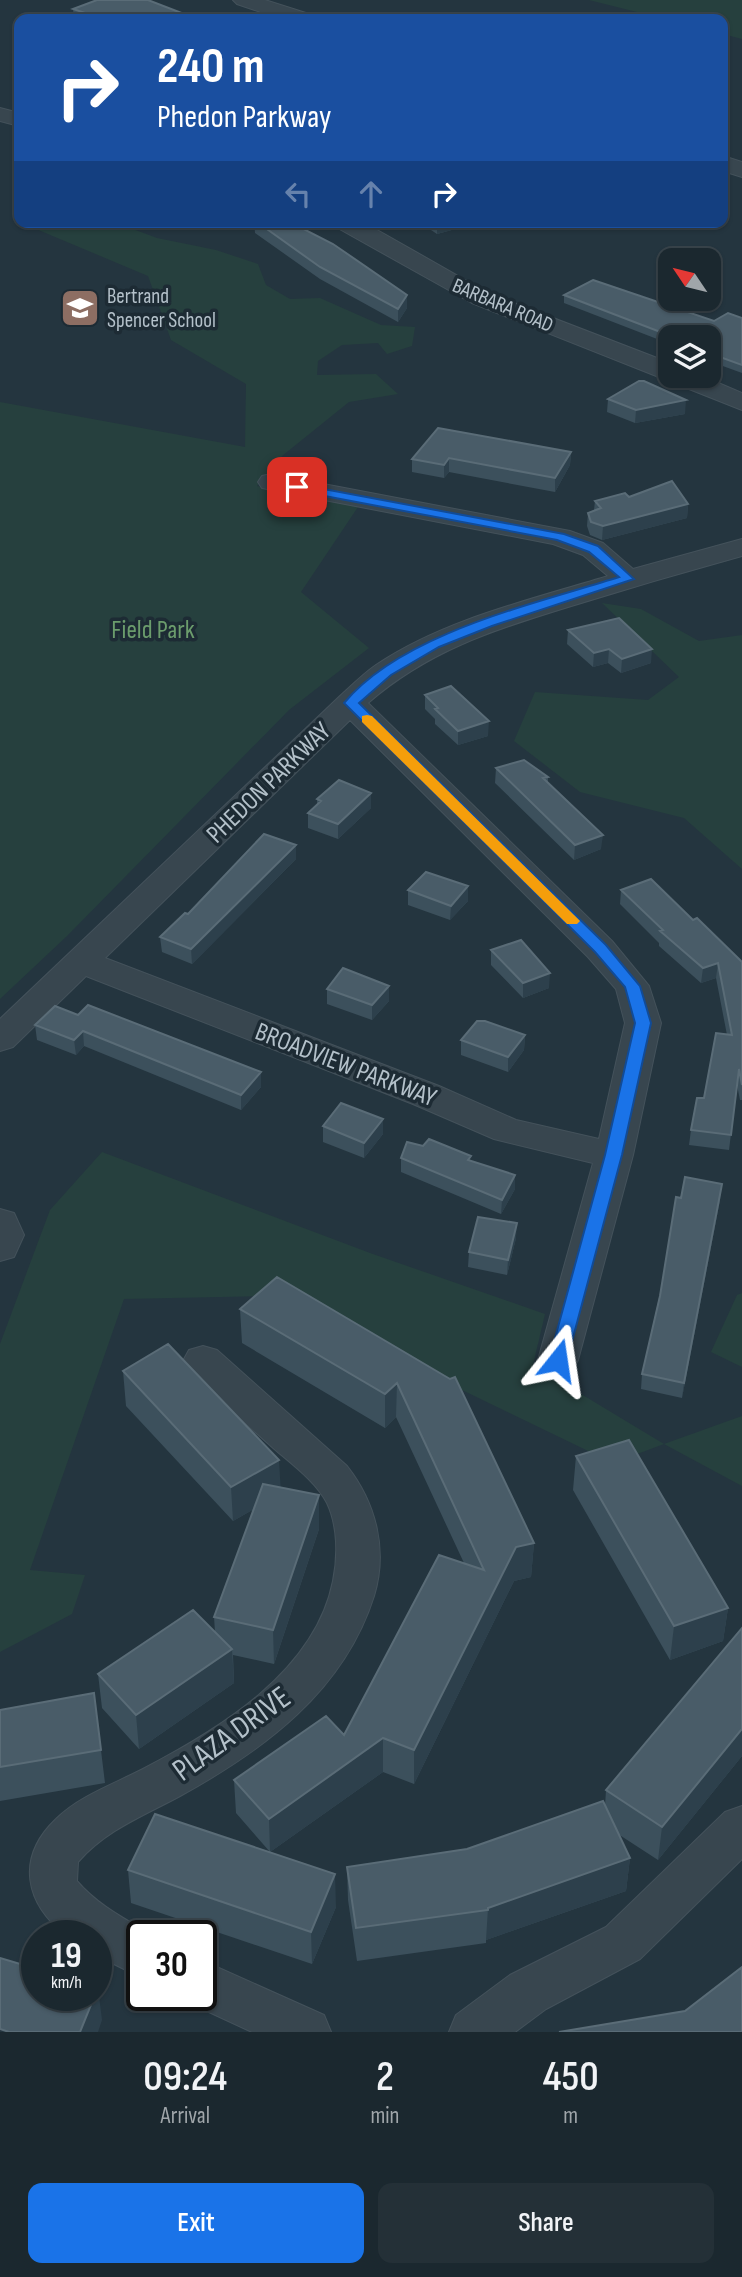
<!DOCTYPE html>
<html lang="en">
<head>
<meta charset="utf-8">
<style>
  body { margin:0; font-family:"Sofia Sans Condensed",sans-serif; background:#243037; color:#f1f3f6; height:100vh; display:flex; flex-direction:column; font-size:26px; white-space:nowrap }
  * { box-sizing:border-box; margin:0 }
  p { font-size:23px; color:#a0a6aa }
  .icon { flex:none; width:38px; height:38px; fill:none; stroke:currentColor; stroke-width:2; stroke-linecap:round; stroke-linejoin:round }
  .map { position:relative; height:2032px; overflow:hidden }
  .details { display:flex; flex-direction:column; background:#1b282f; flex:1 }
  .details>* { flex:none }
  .top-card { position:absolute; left:14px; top:14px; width:714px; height:214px; border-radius:14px; box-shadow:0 2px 5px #0004,0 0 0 2px #39444b; background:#1a4fa0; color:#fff; overflow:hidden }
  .needle { width:46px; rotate:305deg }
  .fabs { position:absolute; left:658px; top:248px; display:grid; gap:14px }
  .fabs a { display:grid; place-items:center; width:63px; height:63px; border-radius:14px; background:#1b282f; box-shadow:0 2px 5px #0004,0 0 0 2px #39444b; font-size:35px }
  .speed { position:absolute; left:21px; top:1920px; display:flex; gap:14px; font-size:35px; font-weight:700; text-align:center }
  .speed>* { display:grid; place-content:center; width:91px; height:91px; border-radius:50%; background:#1b282f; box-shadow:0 2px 5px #0004,0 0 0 2px #39444b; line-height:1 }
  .speed small { font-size:18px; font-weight:400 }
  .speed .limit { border:4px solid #111; border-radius:10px; background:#fff; color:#111 }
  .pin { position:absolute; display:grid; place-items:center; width:60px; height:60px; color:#fff; margin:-30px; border-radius:14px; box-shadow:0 4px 10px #0006 }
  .me { position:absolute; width:77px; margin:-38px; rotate:15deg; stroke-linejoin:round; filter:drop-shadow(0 0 5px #0008) }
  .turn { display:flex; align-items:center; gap:24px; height:147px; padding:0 28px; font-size:32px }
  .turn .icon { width:91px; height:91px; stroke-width:2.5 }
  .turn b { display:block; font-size:49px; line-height:60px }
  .lanes { display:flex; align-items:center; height:66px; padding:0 28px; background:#0003; justify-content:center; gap:35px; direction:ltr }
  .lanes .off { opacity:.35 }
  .eta { display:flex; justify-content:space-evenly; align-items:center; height:119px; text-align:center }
  .eta b { font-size:42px; font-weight:600; line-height:49px }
  .button { display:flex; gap:14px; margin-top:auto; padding:14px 28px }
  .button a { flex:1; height:80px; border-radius:14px; background:#1a73e8; color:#fff; font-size:28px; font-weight:600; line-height:80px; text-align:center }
  .button a+a { background:#243037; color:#f1f3f6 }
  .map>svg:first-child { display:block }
  .green { fill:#26403e }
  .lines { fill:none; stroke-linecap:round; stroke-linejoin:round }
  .minor-casing { stroke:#44525b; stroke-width:2 }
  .tertiary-casing { stroke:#44525b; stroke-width:2 }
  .minor { fill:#38464f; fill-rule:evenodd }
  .tertiary { fill:#38464f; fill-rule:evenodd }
  .wall { fill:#3c505c }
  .shaded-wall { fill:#2d404c }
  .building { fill:#495c68; stroke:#5a6c77; stroke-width:2 }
  .route { fill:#1a73e8; stroke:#114b97; stroke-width:2 }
  .slow { fill:#f59e0b }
  .labels { text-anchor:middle; stroke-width:7; stroke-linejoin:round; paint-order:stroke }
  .far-poi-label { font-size:21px; fill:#b4c1ca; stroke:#1d2b34; text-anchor:start }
  .far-street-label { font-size:21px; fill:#b4c1ca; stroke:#1d2b34 }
  .park-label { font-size:26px; fill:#6b9c6c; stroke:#1d2b34 }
  .street-label { font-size:26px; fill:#b4c1ca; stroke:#1d2b34 }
  .near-street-label { font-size:32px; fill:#b4c1ca; stroke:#1d2b34 }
</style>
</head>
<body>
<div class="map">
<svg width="742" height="2032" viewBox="0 0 742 2032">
  <rect width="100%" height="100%" fill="#24353f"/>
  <path class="green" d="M589,0H742V39L723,34V19H665Z
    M17,221L114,222L157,238L216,250L258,264L266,285L290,299L320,298L381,325L415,327L412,346L387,354L378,343L342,345L318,361L317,375L376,374L398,394L349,402L282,456L257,486L358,507L301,592L369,648L289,710L67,936L0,999V402L245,447L246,384L171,340L148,276Z
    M602,603L641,609L699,641L742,635V869L684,818L580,792L514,741L535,692L648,700L679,677Z
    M102,1152L370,1253L545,1314L533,1365L664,1444L742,1416V1486L664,1444L613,1463L268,1296L124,1299L30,1570L85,1575L72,1614L0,1652V1344L50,1210Z
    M742,1293V1367L711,1352L737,1295Z"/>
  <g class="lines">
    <g class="minor-casing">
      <path id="minor" d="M0,108L19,113V126L0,121Z
        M333,222H363L488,293L670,363V376H702L742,393V410L472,303L336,227Z
        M271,474L570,531L603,543L633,569L742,539V556C684,572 626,589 568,607C493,630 428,651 368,703L612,941L649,986L661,1023L633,1155L578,1360L572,1371L558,1375L544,1371L538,1360L593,1163L494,1139L413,1104L86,976L13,1047L0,1051V1019L339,697C351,686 363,674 376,665C445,619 530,600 608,576L583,555L553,544L262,488L258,482L262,476ZM350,720L588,957L616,989L625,1023L599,1139L516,1120L439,1086L105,958Z
        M0,1209L14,1213L24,1235L14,1257L0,1261Z
        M203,1346L217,1350L347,1466C376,1503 388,1550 374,1596C344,1691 264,1750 180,1796C143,1816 106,1830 78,1862L77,1881C97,1905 127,1920 154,1936H142V1978L96,1955V1936H67C25,1904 15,1858 56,1819C79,1796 114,1784 143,1769C218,1730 315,1672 333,1581C338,1557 338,1526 327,1503C315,1480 290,1463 271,1446C244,1422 216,1397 189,1372L183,1361L189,1350Z
        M742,1806V1859L640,1959L546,2009L515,2032H449L456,2015L510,1975L606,1927L725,1812Z
        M201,1960L324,2015L331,2032H252L183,2000L181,1995H201Z"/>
    </g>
    <g class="tertiary-casing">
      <path id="tertiary" d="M233,0H265L309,14L312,19H281L237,4Z
        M723,156L742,162V177L723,171Z"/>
    </g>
    <use href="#minor" class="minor"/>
    <use href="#tertiary" class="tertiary"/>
  </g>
  <path class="wall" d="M73,9L179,12L180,19H74Z
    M254,222H290L407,295V308L398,322L320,279L255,233Z
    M419,222H474V224L437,234Z
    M564,295L714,321L742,318V373L709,361V338H670V344L564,303Z
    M608,399L685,414L635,423L607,412Z
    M571,452L570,465L555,492L449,472L444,478L412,472V459Z
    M629,497L688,504L687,518L602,540L590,535L587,526L588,513L594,510L595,501Z
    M568,630L651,663L621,673L608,663L593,667L567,644Z
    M425,695L488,736L458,745L435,724V719L425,709Z
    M496,768L548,777V782L601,849L574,860L495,783Z
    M317,799L371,808L338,839L308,828V813L317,805Z
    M296,845V859L192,964L162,952L160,937L188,914Z
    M468,886V901L450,920L408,905V890Z
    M621,890L693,920L742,962V1100H740L737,1085L729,1150L689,1145L691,1130L704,1098L727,1035L716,978L701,983L659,946V943L620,904Z
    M491,950L549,988L523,998L491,965Z
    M389,986V1001L372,1020L327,1004V989Z
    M78,1015L261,1087L241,1110L84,1046L76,1055L37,1040L35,1025Z
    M525,1035L524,1050L508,1072L461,1055V1040Z
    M323,1126L383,1134L364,1158L323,1142Z
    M401,1158L471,1161L515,1189L501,1214L401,1172Z
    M681,1198L720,1200L682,1398L641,1389L642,1374Z
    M516,1238L507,1275L468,1267L469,1252Z
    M240,1309L450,1379L534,1543L531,1577L514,1581L414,1784L383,1772L270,1852L336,1907L312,1964L131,1903L128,1870L270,1852L236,1813L234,1780L344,1735L464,1563L396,1417L385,1428L242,1343Z
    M123,1371L280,1488L319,1495V1529L274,1664L233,1655L234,1683L139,1749L102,1708L98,1674L215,1632L214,1617L254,1509L233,1521L126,1406Z
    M576,1456L728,1608L723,1641L670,1660L573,1490Z
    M742,1629V1756L658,1860L618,1834L630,1858L626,1891L486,1940V1943L357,1961L348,1900L347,1867L467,1849L605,1806L606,1790Z
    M94,1693L105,1783L0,1801V1710Z"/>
  <path class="shaded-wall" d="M179,12L180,19H159Z
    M437,222H474V224L437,234Z
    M407,295V308L398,322V309Z
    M686,400L685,414L635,423L636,410Z
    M571,452L570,465L555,492V478Z
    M449,458V472L444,478V465Z
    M688,504L687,518L602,540L603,526Z
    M609,649L608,663L593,667L594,653Z
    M652,649L651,663L621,673L622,659Z
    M489,721L488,736L458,745V731Z
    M371,793V808L338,839V824Z
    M603,835L601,849L574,860L575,845Z
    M296,845V859L192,964L191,949Z
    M468,886V901L450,920L451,906Z
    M718,963L716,978L701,983L703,968Z
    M550,973L549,988L523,998V983Z
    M389,986V1001L372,1020V1005Z
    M83,1031L84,1046L76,1055L74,1040Z
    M525,1035L524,1050L508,1072V1057Z
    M261,1072V1087L241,1110V1095Z
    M383,1119V1134L364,1158V1143Z
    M515,1175V1189L501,1214L502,1200Z
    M722,1184L720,1200L682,1398L684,1383Z
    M517,1223L516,1238L507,1275L508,1260Z
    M397,1383L396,1417L385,1428V1394Z
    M279,1460L281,1494L233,1521L231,1487Z
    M319,1495V1529L274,1664L273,1630Z
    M534,1543L531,1577L514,1581L414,1784V1750L516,1547Z
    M728,1608L723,1641L670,1660L674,1626Z
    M232,1649L234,1683L139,1749L136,1715Z
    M742,1729V1756L658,1860L662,1827Z
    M383,1738V1772L270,1852L269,1819Z
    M630,1858L626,1891L486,1940L488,1908Z
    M335,1874L336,1907L312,1964L311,1932Z
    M98,1988L102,2020L98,2032H80L95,1995H96Z"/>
  <path class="building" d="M97,0H148L179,12L159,19H103L73,9Z
    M257,222H290L333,244L407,295L398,309L320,267Z
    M593,280L714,321L728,313L742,318V365L709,353V338H676L564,295Z
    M639,381H644L686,400L636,410L608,399Z
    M438,428L571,452L555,478L449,458L444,465L412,459Z
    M672,481L688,504L603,526L591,522L588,513L601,508L595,501L625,493L629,497Z
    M619,618L652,649L622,659L609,649L594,653L568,630Z
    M451,686L489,721L458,731L435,709L438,708L425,695Z
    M524,760L548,777L543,778L603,835L575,845L496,768Z
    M339,780L371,793L338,824L308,813L321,801L317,799Z
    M264,834L296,845L191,949L160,937L185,913L188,914Z
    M426,872L468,886L451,906L408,890Z
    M651,879L693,920L697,918L742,962V1085L739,1069L731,1135L691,1130L697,1098H704L716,1033L732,1035L718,963L703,968L660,931L663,930L621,890Z
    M521,940L550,973L523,983L491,950Z
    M343,968L389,986L372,1005L327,989Z
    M88,1005L261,1072L241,1095L83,1031L74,1040L35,1025L55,1006L78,1015Z
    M477,1021H485L525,1035L508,1057L461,1040Z
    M341,1103L383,1119L364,1143L323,1126Z
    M429,1139L471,1156L468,1160L515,1175L502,1200L401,1158L407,1142L423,1146Z
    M685,1177L722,1184L684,1383L642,1374L660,1296L676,1197L681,1198Z
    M478,1217L517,1223L508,1260L469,1252Z
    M277,1277L450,1379L455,1377L534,1543L516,1547L414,1750L383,1738L269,1819L234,1780L326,1716L344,1735L439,1555L484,1570L397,1383L385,1394L240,1309Z
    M168,1344L279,1460L231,1487L123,1371Z
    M629,1440L728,1608L674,1626L576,1456Z
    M263,1484L319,1495L273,1630L214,1617Z
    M193,1610L232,1649L136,1715L98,1674Z
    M742,1628V1729L662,1827L606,1790Z
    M94,1693L101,1750L0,1767V1710Z
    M603,1801L630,1858L488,1908V1910L356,1928L347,1867L467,1849Z
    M155,1814L335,1874L311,1932L128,1870Z
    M0,1958L37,1969V1995H95L80,2032H9L0,2029Z
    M742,1967V2032H559L685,2011Z"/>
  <path class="route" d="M297,484L564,534L598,546L634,579L492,626L439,647L391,675L359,703L606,945L640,986L651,1023L622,1155L567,1360L565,1365H552L549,1360L605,1155L635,1023L625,987L595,952L344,703C402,633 534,604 619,577L589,552L557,540L293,490L291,487Z"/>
  <path class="slow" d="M367,715L372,716L577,918L580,921L577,924H567L362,722V716Z"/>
  <defs>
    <g id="school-square" transform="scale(2.0125)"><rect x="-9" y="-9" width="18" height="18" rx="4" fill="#8d6e63" stroke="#1d2b34"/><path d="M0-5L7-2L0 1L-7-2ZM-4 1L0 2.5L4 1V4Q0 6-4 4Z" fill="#fff"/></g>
  </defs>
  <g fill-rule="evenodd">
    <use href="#school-square" x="80" y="308"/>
  </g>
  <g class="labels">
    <g class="far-poi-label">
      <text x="107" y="303">Bertrand<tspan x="107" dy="24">Spencer School</tspan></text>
    </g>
    <g class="far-street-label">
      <text transform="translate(503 305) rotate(23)" y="7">BARBARA ROAD</text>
    </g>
    <g class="park-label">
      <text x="153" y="638">Field Park</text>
    </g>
    <g class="street-label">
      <text transform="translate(268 782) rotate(-44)" y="9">PHEDON PARKWAY</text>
      <text transform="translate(346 1064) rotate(21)" y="9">BROADVIEW PARKWAY</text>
    </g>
    <g class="near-street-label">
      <text transform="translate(231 1733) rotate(-36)" y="11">PLAZA DRIVE</text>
    </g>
  </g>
</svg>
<div class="fabs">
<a><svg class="needle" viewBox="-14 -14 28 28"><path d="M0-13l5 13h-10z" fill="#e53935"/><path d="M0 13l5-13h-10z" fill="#a0a6aa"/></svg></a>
<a><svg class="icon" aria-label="layers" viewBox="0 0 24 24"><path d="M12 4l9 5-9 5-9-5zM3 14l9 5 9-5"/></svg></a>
</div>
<div class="speed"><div>19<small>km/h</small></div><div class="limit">30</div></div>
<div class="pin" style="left:297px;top:487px;background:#d93025"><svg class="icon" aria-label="arrive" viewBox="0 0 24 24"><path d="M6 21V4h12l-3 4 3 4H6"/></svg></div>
<svg class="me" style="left:558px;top:1360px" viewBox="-20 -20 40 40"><path d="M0-17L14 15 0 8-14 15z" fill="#1a73e8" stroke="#fff" stroke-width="4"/></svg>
<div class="top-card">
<div class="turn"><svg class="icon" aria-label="right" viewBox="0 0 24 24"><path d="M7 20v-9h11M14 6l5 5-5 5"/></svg><div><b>240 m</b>Phedon Parkway</div></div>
<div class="lanes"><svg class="icon off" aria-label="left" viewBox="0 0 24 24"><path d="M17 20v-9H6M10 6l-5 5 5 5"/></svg><svg class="icon off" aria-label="ahead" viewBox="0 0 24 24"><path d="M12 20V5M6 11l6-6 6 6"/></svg><svg class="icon" aria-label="right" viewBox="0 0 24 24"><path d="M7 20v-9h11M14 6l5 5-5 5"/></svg></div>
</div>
</div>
<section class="details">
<div class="eta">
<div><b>09:24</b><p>Arrival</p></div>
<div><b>2</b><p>min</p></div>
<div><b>450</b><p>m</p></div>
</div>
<div class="button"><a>Exit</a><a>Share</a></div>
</section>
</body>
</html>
